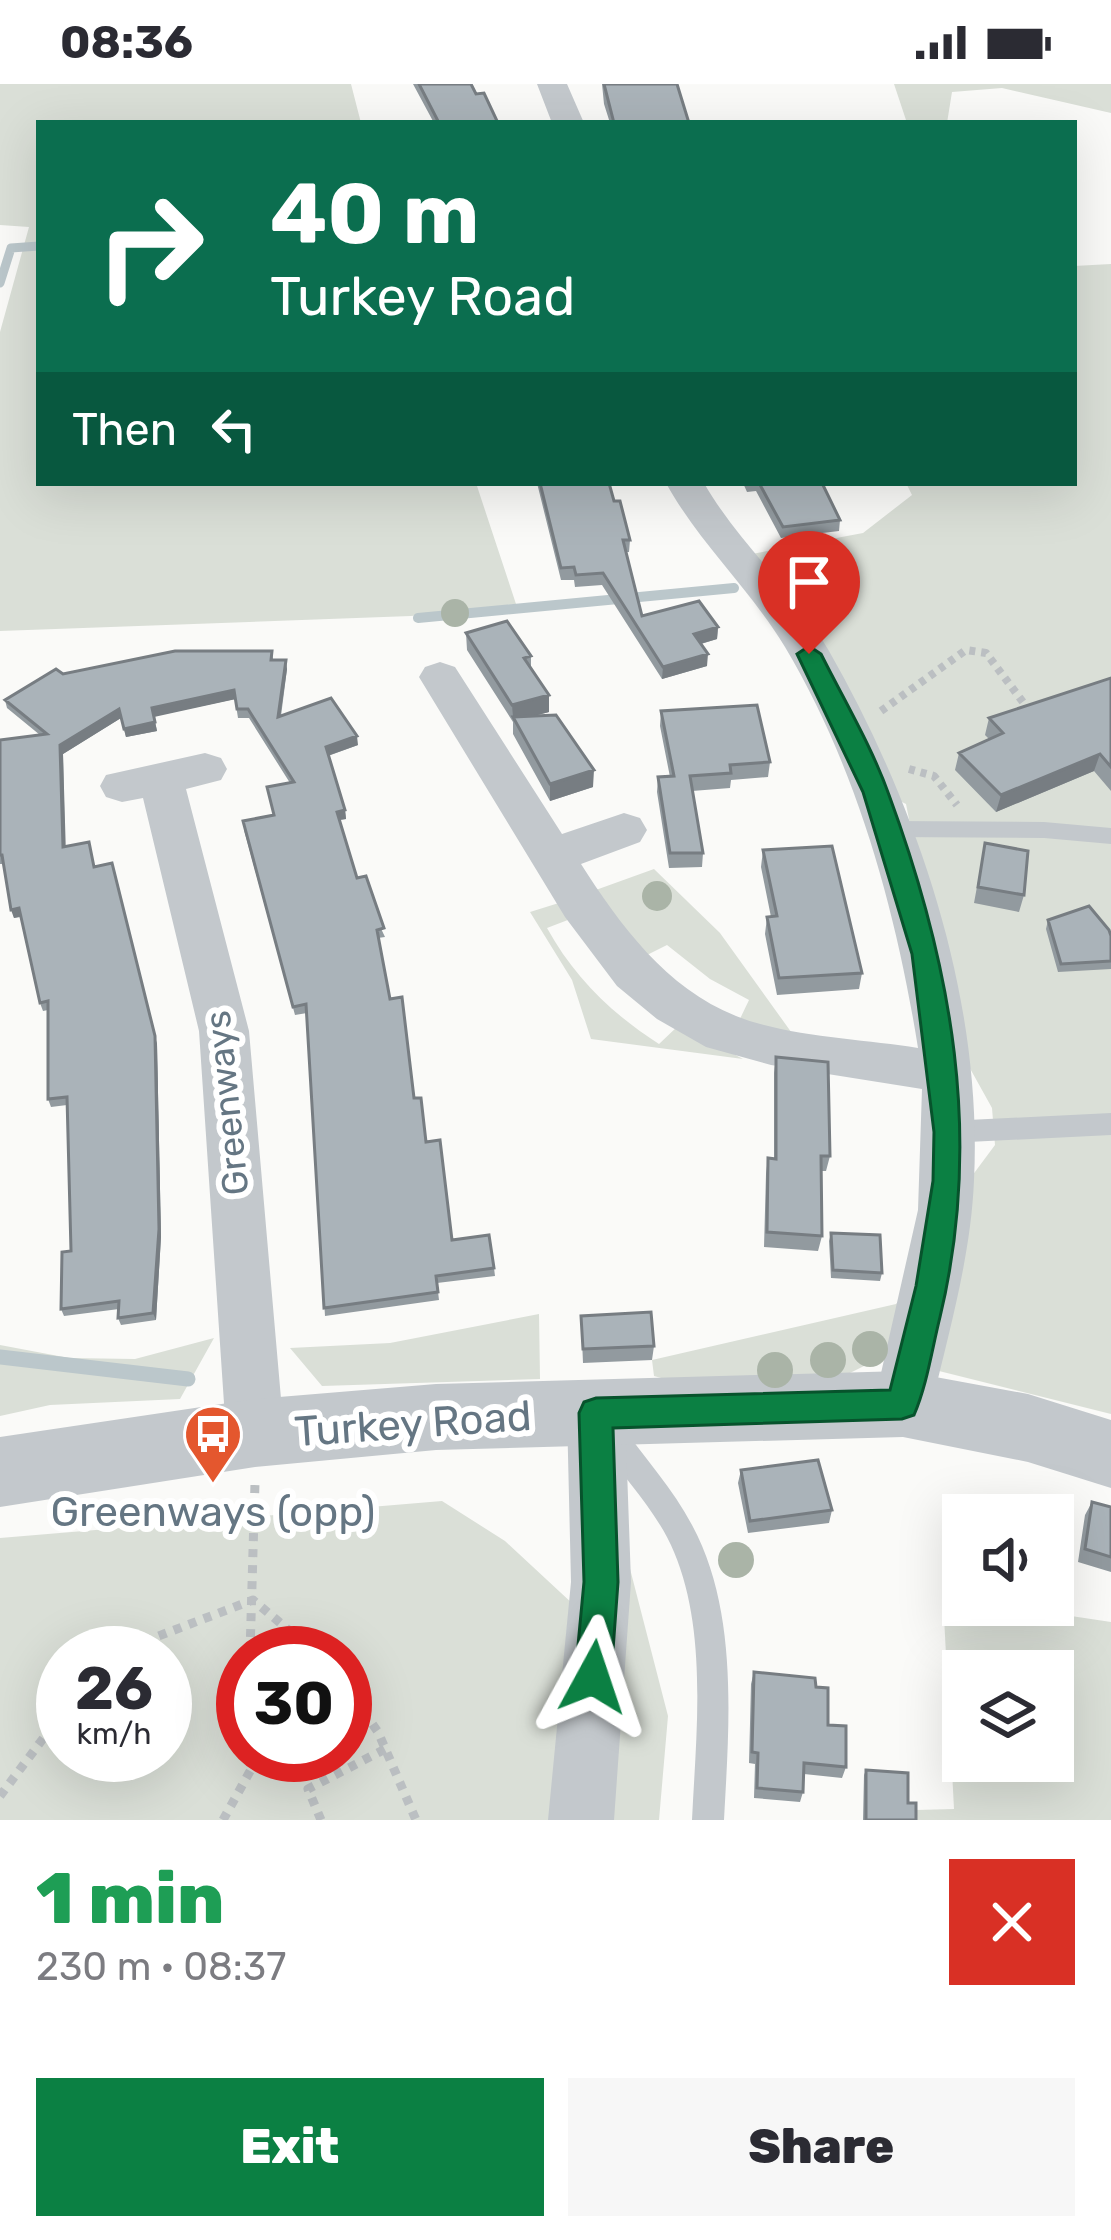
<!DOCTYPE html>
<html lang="en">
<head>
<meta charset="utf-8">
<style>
  body { margin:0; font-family:Rubik,sans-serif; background:#f7f7f7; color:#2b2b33; height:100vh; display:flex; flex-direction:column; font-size:45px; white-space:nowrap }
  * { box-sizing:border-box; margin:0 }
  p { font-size:39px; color:#7c7c81 }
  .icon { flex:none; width:66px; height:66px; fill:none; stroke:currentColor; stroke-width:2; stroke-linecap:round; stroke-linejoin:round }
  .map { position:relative; height:1736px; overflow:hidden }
  .details { display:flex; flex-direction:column; background:#fff; flex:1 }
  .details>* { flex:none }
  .hud { position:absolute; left:36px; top:36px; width:1041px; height:366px; border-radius:0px; box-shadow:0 12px 48px #0002; background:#0b6e4f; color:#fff; overflow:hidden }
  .tools { position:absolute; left:942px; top:1410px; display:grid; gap:24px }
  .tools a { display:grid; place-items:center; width:132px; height:132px; border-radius:0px; background:#fff; box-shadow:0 12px 48px #0002; font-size:60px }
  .speed { position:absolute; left:36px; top:1542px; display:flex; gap:24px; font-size:60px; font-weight:700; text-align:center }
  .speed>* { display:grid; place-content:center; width:156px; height:156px; border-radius:50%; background:#fff; box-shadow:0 12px 48px #0002; line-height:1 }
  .speed small { font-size:30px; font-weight:400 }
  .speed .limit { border:18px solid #d22; background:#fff; color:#111 }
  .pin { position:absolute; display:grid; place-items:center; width:102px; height:102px; color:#fff; margin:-123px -51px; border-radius:50% 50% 50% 0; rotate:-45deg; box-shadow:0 0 12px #0007 }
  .pin .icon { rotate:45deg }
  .me { position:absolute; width:132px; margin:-66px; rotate:5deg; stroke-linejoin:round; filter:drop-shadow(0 0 9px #0008) }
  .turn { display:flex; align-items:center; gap:42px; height:252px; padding:0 36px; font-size:54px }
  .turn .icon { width:156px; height:156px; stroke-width:2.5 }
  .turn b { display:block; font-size:84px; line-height:102px }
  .then { display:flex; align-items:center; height:114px; padding:0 36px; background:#0003; gap:24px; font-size:45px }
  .round { display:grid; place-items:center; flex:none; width:126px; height:126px; border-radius:0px; background:#f7f7f7 }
  .overview { display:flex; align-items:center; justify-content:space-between; height:204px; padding:0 36px }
  h1 { font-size:72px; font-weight:800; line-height:90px; color:#1e9e55 }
  .button { display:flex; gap:24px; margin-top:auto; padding:24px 36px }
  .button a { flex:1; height:138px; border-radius:0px; background:#0b8043; color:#fff; font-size:48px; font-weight:800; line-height:138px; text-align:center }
  .button a+a { background:#f7f7f7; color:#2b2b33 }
  .status { display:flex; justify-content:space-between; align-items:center; height:84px; padding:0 60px; background:#fff; direction:ltr }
  .status svg { height:33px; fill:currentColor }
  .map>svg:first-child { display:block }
  .green { fill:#dadfd7; fill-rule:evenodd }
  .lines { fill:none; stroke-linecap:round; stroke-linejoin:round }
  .stream-far2 { stroke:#bbc7cb; stroke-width:9 }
  .stream-far1 { stroke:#bbc7cb; stroke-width:10 }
  .stream { stroke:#bbc7cb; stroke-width:15 }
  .path-far1 { stroke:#bbbfc2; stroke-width:8; stroke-dasharray:6 6; stroke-linecap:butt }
  .path { stroke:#bbbfc2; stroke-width:9; stroke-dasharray:8 8; stroke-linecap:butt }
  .service { fill:#c3c8cc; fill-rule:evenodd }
  .minor { fill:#c3c8cc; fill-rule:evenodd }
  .tertiary { fill:#c3c8cc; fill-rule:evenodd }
  .tree { fill:#aab4a7 }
  .wall { fill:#929a9f }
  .shaded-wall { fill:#777d82 }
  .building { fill:#aab3b9; stroke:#777d82; stroke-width:3 }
  .route { fill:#0b8043; stroke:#07532c; stroke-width:3 }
  .labels { text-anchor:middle; stroke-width:12; stroke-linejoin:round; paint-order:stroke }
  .street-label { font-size:36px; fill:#657683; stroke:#fff }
  .near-street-label { font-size:42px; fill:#657683; stroke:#fff }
  .near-poi-label { font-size:42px; fill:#657683; stroke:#fff }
</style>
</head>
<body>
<div class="status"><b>08:36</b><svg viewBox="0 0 49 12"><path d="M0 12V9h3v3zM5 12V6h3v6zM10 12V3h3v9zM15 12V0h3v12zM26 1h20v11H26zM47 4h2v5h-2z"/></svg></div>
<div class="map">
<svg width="1111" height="1736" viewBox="0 0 1111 1736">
  <rect width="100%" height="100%" fill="#fafaf8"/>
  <path class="green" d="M0,0H351L361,39H39V399H476L516,520L411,532L0,547V248L29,143L0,141Z
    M894,0H1111V29L1002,4L952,8L947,39H907Z
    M1111,180V1330L939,1287L966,1100L995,1061L992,1024L952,952L906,720L894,714L752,470L863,449L912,411L906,399H1074V182Z
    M654,785L720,849L794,952L738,939L749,916L710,895L667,861L641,874L593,807Z
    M562,818L573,834L547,844C574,893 612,930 659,960L679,941L743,975L591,955L572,896L530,828Z
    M909,1207L896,1256L872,1278L848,1290L701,1305L654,1292L652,1276L896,1220Z
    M539,1230L540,1295L322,1302L290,1264L390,1259Z
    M214,1254L180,1315L50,1321L0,1332V1261L69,1274L135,1275Z
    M442,1417L505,1457L574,1521L556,1736H0V1454ZM63,1569H165V1671H63ZM243,1569H345V1671H243Z
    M628,1477L668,1632L659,1736H608Z
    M943,1513L963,1516V1521H997L1111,1538V1736H916V1726L954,1725ZM963,1587H1053V1677H963Z"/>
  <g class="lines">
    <path class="stream-far2" d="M0,199L11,164L39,162"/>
    <path class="stream-far1" d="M418,534L734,504"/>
    <path class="stream" d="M0,1273L188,1295"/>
    <path class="path-far1" d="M881,627L966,566L986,569L1032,630
      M909,685L934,692L957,721"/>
    <path class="path" d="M114,1569L253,1516L316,1569
      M250,1569L255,1399
      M345,1601L378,1648L416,1736
      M0,1712L63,1628
      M223,1736L259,1671
      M321,1736L308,1705L389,1663"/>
    <path class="service" d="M890,737L1044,738L1111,744V760L1044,754L890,753L879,745Z
      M1111,1029V1051L948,1059L939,1056L935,1048L939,1040L948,1037Z
      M611,1337L621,1341C645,1374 673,1405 692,1441C739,1528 729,1641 724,1736H692C696,1651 708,1549 674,1468C658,1429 625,1395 601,1361L597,1351L601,1341Z"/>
    <path class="minor" d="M537,0H567L584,39H552Z
      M666,399H704C739,460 794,506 829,567C918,723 983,915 974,1096C971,1172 949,1247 932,1320L923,1339L903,1347L883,1339L874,1320L918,1126L922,1005L771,981L706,963L657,935L617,902L565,833L419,593L425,583L440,578L455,583L562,750L624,729L640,734L647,746L640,758L581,780C620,841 666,904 736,932C788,953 863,955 918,964C896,826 857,684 785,563C750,505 699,459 666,399Z
      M205,669L221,674L227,685L221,696L186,705L249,947L284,1349L275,1368L255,1376L235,1368L226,1349L199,947L143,714L122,718L106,713L100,702L106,691Z
      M596,1302L616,1310L625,1329L631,1498L614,1736H548L571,1498L567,1329L576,1310Z"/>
    <path class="tertiary" d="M903,1287L1028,1310L1111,1336V1404L1028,1378L903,1353L436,1366L255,1383L0,1423V1353L255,1315L436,1300Z"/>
  </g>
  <g class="tree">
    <circle cx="455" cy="529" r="14"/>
    <circle cx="657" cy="812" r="15"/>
    <circle cx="870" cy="1265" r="18"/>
    <circle cx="828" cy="1276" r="18"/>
    <circle cx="775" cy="1286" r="18"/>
    <circle cx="736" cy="1476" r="18"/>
  </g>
  <path class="wall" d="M413,0H471L476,10L498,39H434Z
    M602,0H677L689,39H610L604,20Z
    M537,399H609L614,417L630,456L629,468H626L642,532L718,543L717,555L701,560L707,582L662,595L602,501L575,503L574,496H561Z
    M743,399H822L840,436L839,447L781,454L756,407L747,408Z
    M466,549L531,572V584L549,628L534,632L593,703L550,717L513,650V638L467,566Z
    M272,567L273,576L287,585L281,632L358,661L328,672L345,726L346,735L340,736L357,794L385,853L378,854L390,915L452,1156L494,1184L495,1192L437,1199L439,1216L325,1232L307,929L295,931L244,746L273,731L290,699L249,634H238L235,615L154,632L157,647L126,653L121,634L63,670L65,763L94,783L157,960L161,1153L156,1236L121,1241L118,1234L119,1225L64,1232L61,1225L71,1167L67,1021L51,1023L48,1015V926L43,927L40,919L21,833L14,834L4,780H0V656L40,651L7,624L5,616L63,590Z
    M1111,594V707L1094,687L996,728L955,686L959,669L989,655L985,651L989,634Z
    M661,627L770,678L768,693L731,696L730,704L692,707L703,769L702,783L669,784L657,708L658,693H670L660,642Z
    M985,759L1024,811L1019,828L974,819Z
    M763,766L862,889L859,905L777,911L765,850L767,833H771L761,783Z
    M1048,836L1111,852V885L1058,888L1046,845Z
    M776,973L830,1072L826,1087H821L822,1152L818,1167L764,1163L766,1090L768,1074L774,1075V989Z
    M831,1149L882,1189L880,1197L831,1194L829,1157Z
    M581,1232L654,1262L652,1276L583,1279Z
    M741,1386L832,1426L829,1439L748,1449L738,1399Z
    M1092,1418L1111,1423V1488L1078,1478L1085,1431Z
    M754,1588L816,1603L828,1641L846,1683L842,1694L804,1690L803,1708L800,1718L754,1714L755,1680L749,1679L751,1600Z
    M866,1686L908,1719L916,1736H863L864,1691Z"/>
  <path class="shaded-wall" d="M718,543L717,555L693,562L694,550Z
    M708,570L707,582L662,595L663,583Z
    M286,576L287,585L279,641L278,633Z
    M234,606L236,615L154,633L152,624Z
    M549,611V628L515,637L513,633L512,621Z
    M119,625L121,634L63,670L66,772L63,763L60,661Z
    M155,638L157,647L126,653L124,645Z
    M357,652L358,661L327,672L326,663Z
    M1100,670L1094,687L996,728L1001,711Z
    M594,686L593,703L550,717V700Z
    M345,726L346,735L338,736L337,728Z
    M112,779L157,960L161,1153L156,1236L153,1229Z
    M19,824L22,832L14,834L11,826Z"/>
  <path class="building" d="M419,0H471L476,10L484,9L498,39H439Z
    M604,0H677L689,39H614Z
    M540,399H609L614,417H620L630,456H623L642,532L699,517L718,543L694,550L708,570L663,583L603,489L576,491L574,483L561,484Z
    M759,399H822L840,436L783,443Z
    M507,537L531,572L524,574L549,611L512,621L466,549Z
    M175,567H272L271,576H286L278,633L331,614L357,652L326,663L345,726L337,728L357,794L366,792L384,844L377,846L390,915L402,913L414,1014H421L426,1058L440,1056L452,1156L489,1151L494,1184L436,1192L438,1208L324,1224L306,920L293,923L243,737L274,731L267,703L294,698L248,625H237L234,606L152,624L155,638L124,645L119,625L60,661L63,763L89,758L94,783L112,779L155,952L159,1145L153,1229L118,1234L119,1217L61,1225L62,1168L71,1167L67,1013L48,1015V917L40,919L19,824L11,826L2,771H0V656L47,650L5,616L56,585L63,590Z
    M1111,594V683L1100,670L1001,711L959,669L1003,649L989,634Z
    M757,621L770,678L730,681L731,689L690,692L703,769H670L658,693L674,692L661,627Z
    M556,631L594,686L550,700L513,633Z
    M985,759L1028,767L1024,811L978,803Z
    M832,762L862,889L779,894L767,833L777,832L763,766Z
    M1089,822L1109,846L1111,852V877L1061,880L1048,836Z
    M776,973L828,978L830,1072H821L822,1152L767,1148L768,1074L776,1075Z
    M831,1149L880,1151L882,1189L833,1186Z
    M651,1228L654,1262L583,1265L581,1232Z
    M818,1376L832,1426L750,1437L741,1386Z
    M1092,1418L1111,1423V1473L1085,1465Z
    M754,1588L815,1594L816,1603L828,1604V1641L846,1642V1683L804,1679L803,1708L757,1704L758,1669L752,1668Z
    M866,1686L908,1689V1719H916V1736H866Z"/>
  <path class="route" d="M809,562L821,570C844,616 872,663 889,711C952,882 983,1054 940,1233C932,1265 927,1301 914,1331L902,1335L613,1344L618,1498L611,1593L606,1606L593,1611L580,1606L575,1593L584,1498L579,1329L584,1318L596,1314L890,1306L916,1202L933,1097L934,1048L912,870L863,708L797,570Z"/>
  <defs>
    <g id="bus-pin" transform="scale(3)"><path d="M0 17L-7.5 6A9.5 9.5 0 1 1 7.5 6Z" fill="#e4572e" stroke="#fff"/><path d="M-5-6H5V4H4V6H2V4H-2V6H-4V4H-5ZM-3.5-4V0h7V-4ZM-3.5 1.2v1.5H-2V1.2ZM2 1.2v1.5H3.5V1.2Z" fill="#fff"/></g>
  </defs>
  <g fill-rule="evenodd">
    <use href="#bus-pin" x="213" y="1350"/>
  </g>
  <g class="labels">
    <g class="street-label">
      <text transform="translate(226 1019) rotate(-96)" y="13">Greenways</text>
    </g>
    <g class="near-street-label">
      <text transform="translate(413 1339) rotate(-4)" y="15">Turkey Road</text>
    </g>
    <g class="near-poi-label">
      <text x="213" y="1442">Greenways (opp)</text>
    </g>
  </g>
</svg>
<div class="tools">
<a><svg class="icon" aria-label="sound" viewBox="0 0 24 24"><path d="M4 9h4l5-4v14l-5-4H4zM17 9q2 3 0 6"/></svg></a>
<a><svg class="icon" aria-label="layers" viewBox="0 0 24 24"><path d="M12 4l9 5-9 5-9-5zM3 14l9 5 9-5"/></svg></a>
</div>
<div class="speed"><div>26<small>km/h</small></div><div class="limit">30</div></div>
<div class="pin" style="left:809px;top:570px;background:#d93025"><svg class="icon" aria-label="arrive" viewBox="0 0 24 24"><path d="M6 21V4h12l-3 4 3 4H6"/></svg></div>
<svg class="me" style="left:593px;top:1593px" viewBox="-20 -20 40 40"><path d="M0-17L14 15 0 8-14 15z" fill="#0b8043" stroke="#fff" stroke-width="4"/></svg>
<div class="hud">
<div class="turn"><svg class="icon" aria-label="right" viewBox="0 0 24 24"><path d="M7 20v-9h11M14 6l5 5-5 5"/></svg><div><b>40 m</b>Turkey Road</div></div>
<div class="then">Then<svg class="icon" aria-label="left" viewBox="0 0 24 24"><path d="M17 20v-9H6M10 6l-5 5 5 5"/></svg></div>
</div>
</div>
<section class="details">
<div class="overview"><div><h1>1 min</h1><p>230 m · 08:37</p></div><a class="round" style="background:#d93025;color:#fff"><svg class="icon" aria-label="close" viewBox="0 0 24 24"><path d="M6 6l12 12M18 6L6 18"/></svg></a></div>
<div class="button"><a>Exit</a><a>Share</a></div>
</section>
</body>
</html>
